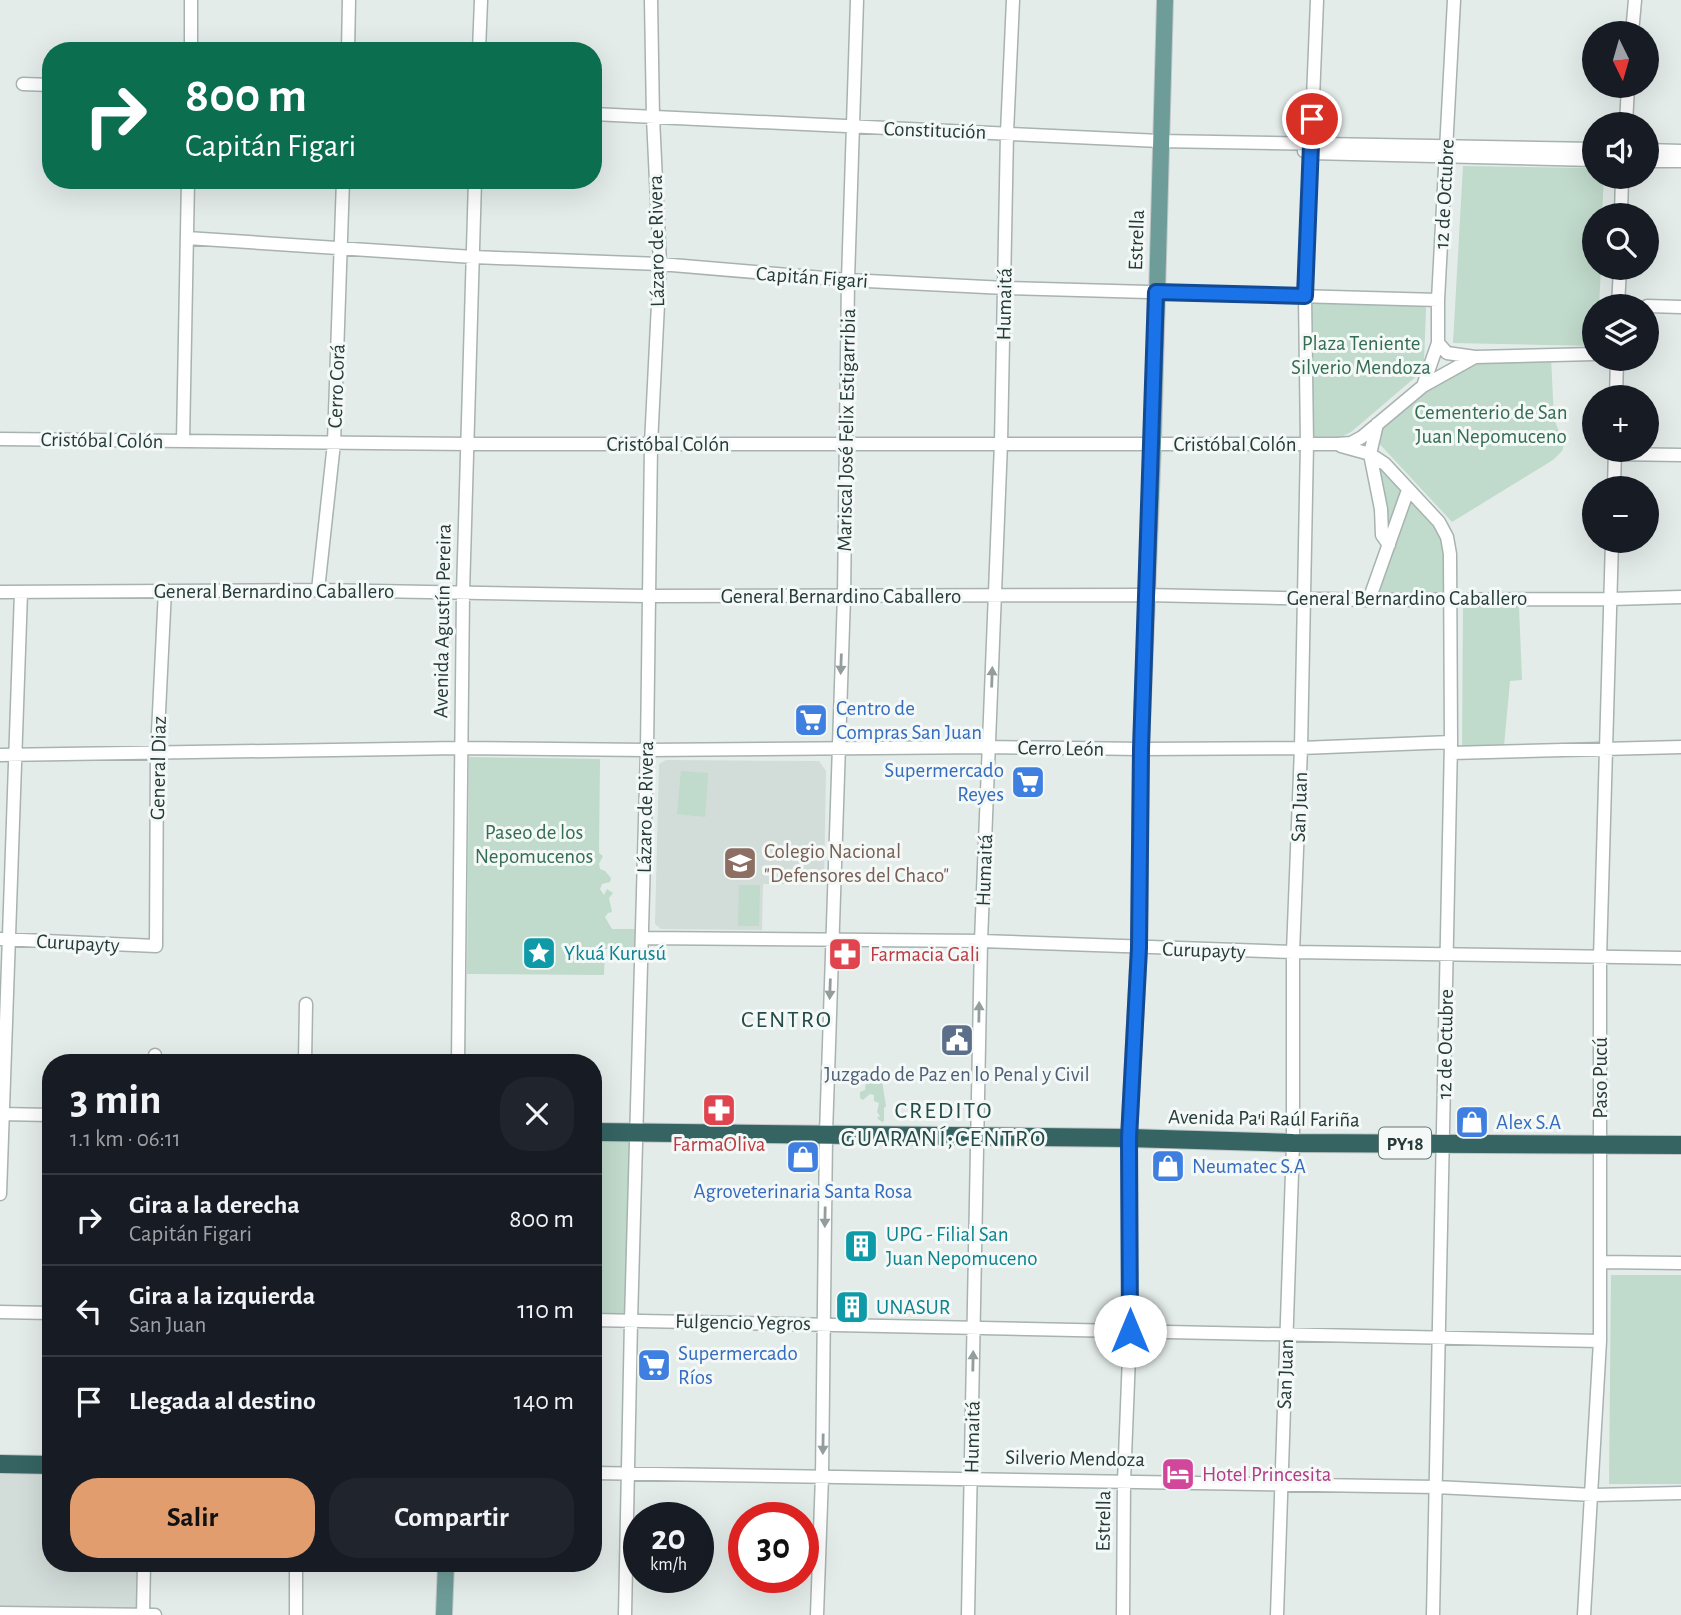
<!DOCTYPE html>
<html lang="es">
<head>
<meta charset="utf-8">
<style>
  body { margin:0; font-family:"Alegreya Sans",sans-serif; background:#20242c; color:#f1f3f6; height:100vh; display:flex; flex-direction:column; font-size:26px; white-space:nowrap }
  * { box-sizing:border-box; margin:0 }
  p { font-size:23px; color:#9ea1a6 }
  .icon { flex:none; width:38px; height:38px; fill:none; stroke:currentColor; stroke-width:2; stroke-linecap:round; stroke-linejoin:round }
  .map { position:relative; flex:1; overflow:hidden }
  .sheet { position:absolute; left:42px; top:1054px; width:560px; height:518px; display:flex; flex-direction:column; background:#171b24; border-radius:28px; box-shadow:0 7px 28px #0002 }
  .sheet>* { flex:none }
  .banner { position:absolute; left:42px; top:42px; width:560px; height:147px; border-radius:28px; box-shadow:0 7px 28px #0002; background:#0b6e4f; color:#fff; overflow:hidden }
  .needle { width:46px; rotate:175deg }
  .tools { position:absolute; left:1582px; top:21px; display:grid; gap:14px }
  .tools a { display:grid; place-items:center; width:77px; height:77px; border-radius:50%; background:#171b24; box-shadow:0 7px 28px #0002; font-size:35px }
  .speed { position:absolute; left:623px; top:1502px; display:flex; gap:14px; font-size:35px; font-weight:700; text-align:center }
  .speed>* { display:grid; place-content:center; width:91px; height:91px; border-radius:50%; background:#171b24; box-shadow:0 7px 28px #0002; line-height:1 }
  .speed small { font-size:18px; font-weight:400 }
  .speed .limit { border:10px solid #d22; background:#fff; color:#111 }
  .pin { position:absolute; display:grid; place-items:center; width:60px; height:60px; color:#fff; margin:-30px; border:4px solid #fff; border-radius:50%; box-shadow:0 2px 7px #0007 }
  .me { position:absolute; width:77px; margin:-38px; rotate:0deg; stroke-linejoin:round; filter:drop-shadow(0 0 5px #0008) }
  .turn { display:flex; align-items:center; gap:24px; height:147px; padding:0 28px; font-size:32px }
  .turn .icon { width:91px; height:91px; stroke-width:2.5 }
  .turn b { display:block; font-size:49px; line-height:60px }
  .round { display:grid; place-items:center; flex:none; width:74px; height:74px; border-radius:28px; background:#20242c }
  .overview { display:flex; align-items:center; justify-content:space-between; height:119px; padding:0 28px }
  h1 { font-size:42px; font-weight:700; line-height:52px }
  .cta { display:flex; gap:14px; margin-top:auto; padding:14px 28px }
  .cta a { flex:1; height:80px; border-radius:28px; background:#e19d6d; color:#111; font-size:28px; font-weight:700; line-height:80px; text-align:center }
  .cta a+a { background:#20242c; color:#f1f3f6 }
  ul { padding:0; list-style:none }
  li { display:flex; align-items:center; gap:21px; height:91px; padding:0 28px; border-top:2px solid #363941 }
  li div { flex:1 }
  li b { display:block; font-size:26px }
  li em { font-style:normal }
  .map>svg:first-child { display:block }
  .built { fill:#d2dcd9 }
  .green { fill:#c0dacb }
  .water { fill:#93b8ca }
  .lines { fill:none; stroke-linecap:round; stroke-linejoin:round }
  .minor-casing { stroke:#a7b3b1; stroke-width:15 }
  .major-casing { stroke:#c2c8c8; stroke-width:18 }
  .highway-casing { stroke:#c2c8c8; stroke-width:20 }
  .minor { stroke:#fff; stroke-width:12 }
  .major { stroke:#6e9c98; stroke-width:16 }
  .highway { stroke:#356462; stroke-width:18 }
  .oneway { fill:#929d9c }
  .route-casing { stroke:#114b97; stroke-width:18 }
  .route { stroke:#1a73e8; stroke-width:12 }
  .labels { text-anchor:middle; stroke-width:6; stroke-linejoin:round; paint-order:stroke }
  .shield { fill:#f4f9f7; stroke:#647472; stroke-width:2 }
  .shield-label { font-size:19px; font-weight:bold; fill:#263b39 }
  .street-label { font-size:21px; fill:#263b39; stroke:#f4f9f7 }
  .park-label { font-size:21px; fill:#356d54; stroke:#f4f9f7 }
  .shop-label { font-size:21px; fill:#366cbe; stroke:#f4f9f7; text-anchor:start }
  .education-label { font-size:21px; fill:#785e54; stroke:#f4f9f7; text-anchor:start }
  .culture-label { font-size:21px; fill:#0d838f; stroke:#f4f9f7; text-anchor:start }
  .health-label { font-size:21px; fill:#be3a42; stroke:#f4f9f7; text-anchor:start }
  .service-label { font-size:21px; fill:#4e5e75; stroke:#f4f9f7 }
  .hotel-label { font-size:21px; fill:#b23c85; stroke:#f4f9f7; text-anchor:start }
  .quarter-label { font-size:24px; letter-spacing:2px; fill:#244b48; stroke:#f4f9f7 }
</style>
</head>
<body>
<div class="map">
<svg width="1681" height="1615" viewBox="0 0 1681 1615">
  <rect width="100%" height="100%" fill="#e4ecea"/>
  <path class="built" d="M666,760L819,761L826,771L824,884H763L762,930L661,929L655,924L659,764Z
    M0,1467L51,1468V1563H139L137,1613L0,1610Z"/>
  <path class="green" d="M1463,166L1594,168V177H1604L1602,215H1594V268H1601L1599,306H1594V346L1453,343Z
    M1315,300L1424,304L1426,309L1424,363L1418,375L1351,432L1339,438L1311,439V303Z
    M1551,357L1554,419L1564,444L1562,451L1553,460L1452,522L1375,439L1376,424L1476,360Z
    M1370,454L1439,522L1451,599L1369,600L1389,545Z
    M1463,606L1519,607L1522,680L1510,681L1504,746L1462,747Z
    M469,757L600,759L599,853L603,856L599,864L600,869L605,871L611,878L610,882L602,884L600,889L604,895L607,889L613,893L609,898L612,912L608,913L605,917L612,929H636V949H605L604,975L467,974Z
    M681,771L708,773L705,817L677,814Z
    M739,885H760L759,926H738Z
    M873,1075L872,1081H882L886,1106L884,1108V1121L882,1122L877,1118L880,1116L877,1112L879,1103L874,1101V1095L870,1094L863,1100L860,1098V1092L865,1090L866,1081Z
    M593,1133L636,1134L629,1319H593Z
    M1611,1275H1681V1484H1609Z"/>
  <path class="water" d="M540,941L549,955L538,963L530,954Z"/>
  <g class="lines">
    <g class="minor-casing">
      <path id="minor" d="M1632,33L1635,0
        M191,51V0
        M348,51L349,0
        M479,51L481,0
        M23,84L51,85
        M593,114L1160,141L1594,149
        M1626,124L1628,86
        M1647,150L1681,151
        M1304,151L1311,153L1594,160
        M1647,161H1681
        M1621,215L1622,177
        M187,238L473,257L660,264L848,280L1005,288L1438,300
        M1620,268L1618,306H1623
        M1647,306L1681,307
        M1438,343L1447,353L1475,357L1594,354
        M1423,386L1438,343V300L1454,0
        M1616,397L1617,359
        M1377,424L1370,454L1381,509L1382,535L1389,545
        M0,439L468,444H1337L1351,443L1362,437L1423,386L1475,357
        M183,441L188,180
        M1341,446L1370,454L1385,464L1439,522L1447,537L1450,554L1451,742L1433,1615
        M1615,454L1681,455
        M1614,488L1615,450
        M318,590L334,443L343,180
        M0,592L318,590L647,596L1146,595L1369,600L1611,599L1681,597
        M1369,600L1408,490
        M1451,753L1681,747
        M0,755L460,748L647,750L989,747L1141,749L1301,748L1451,742
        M642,938L981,941L1293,952L1681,958
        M0,939L156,946L157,753L165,590
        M155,1062V1055
        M305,1062L306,1004
        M458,1062L463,593L475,180
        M0,1114L51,1115
        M0,1194L21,592
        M1600,1262L1681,1263
        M0,1312L51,1313
        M593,1320L1600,1341
        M593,1473L1436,1487L1593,1495L1681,1493
        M296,1563V1615
        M0,1613L155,1615
        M143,1615L144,1563
        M625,1615L631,1321L647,750L651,444L660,264L653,118L651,0
        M817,1615L822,1476L826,1134L844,596L848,280L857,0
        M968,1615L981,941L1001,443L1007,133L1013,0
        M1123,1615L1124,1482L1130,1331L1129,1138
        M1277,1615L1293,1143V952L1301,748L1307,444L1305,296L1317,0
        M1584,1615L1600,1341V958L1612,541"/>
    </g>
    <g class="major-casing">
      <path id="major" d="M1129,1138L1139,948L1141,749L1153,443L1165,0
        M444,1615L446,1563"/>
    </g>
    <g class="highway-casing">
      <path id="highway" d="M593,1132L1129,1138L1293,1143L1681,1145
        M0,1464L51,1465"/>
    </g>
    <use href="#minor" class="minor"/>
    <use href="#major" class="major"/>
    <use href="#highway" class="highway"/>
  </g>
  <defs><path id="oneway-solid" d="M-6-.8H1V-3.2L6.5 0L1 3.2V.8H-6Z" transform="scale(1.75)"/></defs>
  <g class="oneway">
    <use href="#oneway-solid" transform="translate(841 664) rotate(92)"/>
    <use href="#oneway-solid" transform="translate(992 677) rotate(-88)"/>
    <use href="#oneway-solid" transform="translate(830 989) rotate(92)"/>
    <use href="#oneway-solid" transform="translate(979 1012) rotate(-89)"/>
    <use href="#oneway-solid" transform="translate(825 1217) rotate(91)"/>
    <use href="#oneway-solid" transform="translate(973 1361) rotate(-89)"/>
    <use href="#oneway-solid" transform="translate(823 1444) rotate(91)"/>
  </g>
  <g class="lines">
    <g class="route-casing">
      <path id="route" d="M1130,1331L1129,1138L1139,948L1141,749L1156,292L1305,296L1312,119"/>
    </g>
    <use href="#route" class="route"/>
  </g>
  <defs>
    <g id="supermarket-square" transform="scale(1.75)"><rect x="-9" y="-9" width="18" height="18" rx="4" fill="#3f7fe0" stroke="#f4f9f7"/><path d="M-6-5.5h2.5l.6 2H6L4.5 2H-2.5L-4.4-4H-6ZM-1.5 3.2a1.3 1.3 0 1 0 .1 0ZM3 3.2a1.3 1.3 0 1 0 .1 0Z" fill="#fff"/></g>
    <g id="school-square" transform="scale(1.75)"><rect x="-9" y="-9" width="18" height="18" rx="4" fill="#8d6e63" stroke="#f4f9f7"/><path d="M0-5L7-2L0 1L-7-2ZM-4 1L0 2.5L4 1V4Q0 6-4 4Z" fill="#fff"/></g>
    <g id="sight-square" transform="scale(1.75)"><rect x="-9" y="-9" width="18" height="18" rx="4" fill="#0f9aa8" stroke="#f4f9f7"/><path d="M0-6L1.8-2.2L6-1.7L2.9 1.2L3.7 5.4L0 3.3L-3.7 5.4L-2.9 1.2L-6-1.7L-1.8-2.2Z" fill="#fff"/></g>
    <g id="pharmacy-square" transform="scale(1.75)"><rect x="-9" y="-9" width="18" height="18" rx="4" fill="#e0444e" stroke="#f4f9f7"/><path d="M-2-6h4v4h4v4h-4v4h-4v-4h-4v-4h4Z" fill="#fff"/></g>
    <g id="civic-square" transform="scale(1.75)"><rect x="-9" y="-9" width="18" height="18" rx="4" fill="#5c6f8a" stroke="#f4f9f7"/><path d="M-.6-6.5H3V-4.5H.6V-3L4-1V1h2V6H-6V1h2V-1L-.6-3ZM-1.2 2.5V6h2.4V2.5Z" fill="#fff"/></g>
    <g id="shop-square" transform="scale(1.75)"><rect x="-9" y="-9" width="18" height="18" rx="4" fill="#3f7fe0" stroke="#f4f9f7"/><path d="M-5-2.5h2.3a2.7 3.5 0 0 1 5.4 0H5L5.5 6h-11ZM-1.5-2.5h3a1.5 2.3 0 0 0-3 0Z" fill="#fff"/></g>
    <g id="building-square" transform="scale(1.75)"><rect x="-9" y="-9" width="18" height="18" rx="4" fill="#0f9aa8" stroke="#f4f9f7"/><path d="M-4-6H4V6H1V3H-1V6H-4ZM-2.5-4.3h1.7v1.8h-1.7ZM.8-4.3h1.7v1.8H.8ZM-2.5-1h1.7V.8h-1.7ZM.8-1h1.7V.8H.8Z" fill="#fff"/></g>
    <g id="hotel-square" transform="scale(1.75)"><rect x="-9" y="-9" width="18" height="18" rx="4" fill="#d1479c" stroke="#f4f9f7"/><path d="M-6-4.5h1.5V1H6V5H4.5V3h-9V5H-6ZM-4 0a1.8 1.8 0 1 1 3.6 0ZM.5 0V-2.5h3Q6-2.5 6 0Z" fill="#fff"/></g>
  </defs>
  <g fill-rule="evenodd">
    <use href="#supermarket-square" x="811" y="720"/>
    <use href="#supermarket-square" x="1028" y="782"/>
    <use href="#school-square" x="740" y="863"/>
    <use href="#sight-square" x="539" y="953"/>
    <use href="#pharmacy-square" x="845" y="954"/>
    <use href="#civic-square" x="957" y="1040"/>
    <use href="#pharmacy-square" x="719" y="1110"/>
    <use href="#shop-square" x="1472" y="1122"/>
    <use href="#shop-square" x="803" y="1157"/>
    <use href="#shop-square" x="1168" y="1166"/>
    <use href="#building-square" x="861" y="1246"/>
    <use href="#building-square" x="852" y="1307"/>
    <use href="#supermarket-square" x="654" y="1365"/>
    <use href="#hotel-square" x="1178" y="1474"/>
  </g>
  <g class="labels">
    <rect class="shield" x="1379" y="1127.5" width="52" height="31" rx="5"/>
    <g class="shield-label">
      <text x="1405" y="1150">PY18</text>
    </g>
    <g class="street-label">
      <text transform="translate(935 130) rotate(2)" y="7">Constitución</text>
      <text transform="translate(1444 194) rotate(-87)" y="7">12 de Octubre</text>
      <text transform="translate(1136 240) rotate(-88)" y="7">Estrella</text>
      <text transform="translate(656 241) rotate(-91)" y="7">Lázaro de Rivera</text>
      <text transform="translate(812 277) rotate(4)" y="7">Capitán Figari</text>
      <text transform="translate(1004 304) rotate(-89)" y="7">Humaitá</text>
      <text transform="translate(336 386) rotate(-88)" y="7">Cerro Corá</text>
      <text transform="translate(846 430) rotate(-89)" y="7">Mariscal José Felix Estigarribia</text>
      <text transform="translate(102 440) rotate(1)" y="7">Cristóbal Colón</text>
      <text x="668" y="451">Cristóbal Colón</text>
      <text x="1235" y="451">Cristóbal Colón</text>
      <text x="274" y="598">General Bernardino Caballero</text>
      <text x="841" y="603">General Bernardino Caballero</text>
      <text x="1407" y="605">General Bernardino Caballero</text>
      <text transform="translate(442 621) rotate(-89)" y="7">Avenida Agustín Pereira</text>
      <text transform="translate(1061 748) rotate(1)" y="7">Cerro León</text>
      <text transform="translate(158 768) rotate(-89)" y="7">General Diaz</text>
      <text transform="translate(645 807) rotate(-89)" y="7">Lázaro de Rivera</text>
      <text transform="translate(1299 807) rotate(-88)" y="7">San Juan</text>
      <text transform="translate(984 870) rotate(-88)" y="7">Humaitá</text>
      <text transform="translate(78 943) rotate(3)" y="7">Curupayty</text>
      <text transform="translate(1204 950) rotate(2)" y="7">Curupayty</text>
      <text transform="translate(1445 1044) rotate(-89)" y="7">12 de Octubre</text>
      <text transform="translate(1600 1078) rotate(-90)" y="7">Paso Pucú</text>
      <text transform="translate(1264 1118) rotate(1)" y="7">Avenida Pa'i Raúl Fariña</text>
      <text transform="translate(743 1322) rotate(1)" y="7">Fulgencio Yegros</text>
      <text transform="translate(1285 1374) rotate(-88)" y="7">San Juan</text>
      <text transform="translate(972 1437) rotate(-89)" y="7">Humaitá</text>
      <text transform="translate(1075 1458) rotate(1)" y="7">Silverio Mendoza</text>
      <text transform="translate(1103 1521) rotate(-89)" y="7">Estrella</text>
    </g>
    <g class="park-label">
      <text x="1361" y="350">Plaza Teniente<tspan x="1361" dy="24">Silverio Mendoza</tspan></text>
      <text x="1491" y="419">Cementerio de San<tspan x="1491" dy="24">Juan Nepomuceno</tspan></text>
      <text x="534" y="839">Paseo de los<tspan x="534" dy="24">Nepomucenos</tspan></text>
    </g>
    <g class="shop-label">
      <text x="836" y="715">Centro de<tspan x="836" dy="24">Compras San Juan</tspan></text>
      <text x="1004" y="777" text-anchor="end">Supermercado<tspan x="1004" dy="24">Reyes</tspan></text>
      <text x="1496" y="1129">Alex S.A</text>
      <text x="1192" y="1173">Neumatec S.A</text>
      <text x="803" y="1198" text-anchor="middle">Agroveterinaria Santa Rosa</text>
      <text x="678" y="1360">Supermercado<tspan x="678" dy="24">Ríos</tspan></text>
    </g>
    <g class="education-label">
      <text x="764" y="858">Colegio Nacional<tspan x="764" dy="24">"Defensores del Chaco"</tspan></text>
    </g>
    <g class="culture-label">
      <text x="564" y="960">Ykuá Kurusú</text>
      <text x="886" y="1241">UPG - Filial San<tspan x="886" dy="24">Juan Nepomuceno</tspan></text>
      <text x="876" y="1314">UNASUR</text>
    </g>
    <g class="health-label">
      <text x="870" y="961">Farmacia Gali</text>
      <text x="719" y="1151" text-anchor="middle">FarmaOliva</text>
    </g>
    <g class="service-label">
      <text x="957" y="1081">Juzgado de Paz en lo Penal y Civil</text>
    </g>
    <g class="hotel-label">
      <text x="1202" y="1481">Hotel Princesita</text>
    </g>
    <g class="quarter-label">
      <text x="787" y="1027">CENTRO</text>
      <text x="944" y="1118">CREDITO<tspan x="944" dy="28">GUARANÍ;CENTRO</tspan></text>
    </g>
  </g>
</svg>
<div class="tools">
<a><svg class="needle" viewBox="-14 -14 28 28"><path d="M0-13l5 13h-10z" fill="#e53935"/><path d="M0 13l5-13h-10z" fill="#9ea1a6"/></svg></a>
<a><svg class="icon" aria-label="sound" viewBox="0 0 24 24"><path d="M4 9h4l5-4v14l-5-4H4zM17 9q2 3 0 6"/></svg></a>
<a><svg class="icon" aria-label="search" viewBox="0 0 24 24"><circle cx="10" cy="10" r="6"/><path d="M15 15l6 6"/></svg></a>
<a><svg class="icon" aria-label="layers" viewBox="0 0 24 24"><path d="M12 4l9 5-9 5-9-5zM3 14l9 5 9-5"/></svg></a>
<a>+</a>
<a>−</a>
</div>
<div class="speed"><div>20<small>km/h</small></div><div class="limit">30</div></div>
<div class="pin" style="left:1312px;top:119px;background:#d93025"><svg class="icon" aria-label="arrive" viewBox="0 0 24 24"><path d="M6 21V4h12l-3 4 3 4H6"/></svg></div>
<svg class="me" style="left:1130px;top:1331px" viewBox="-20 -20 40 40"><circle r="19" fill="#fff"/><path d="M0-13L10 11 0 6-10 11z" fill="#1a73e8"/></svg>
<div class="banner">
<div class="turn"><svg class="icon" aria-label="right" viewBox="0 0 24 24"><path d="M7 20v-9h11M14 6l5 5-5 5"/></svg><div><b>800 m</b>Capitán Figari</div></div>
</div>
<section class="sheet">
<div class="overview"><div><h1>3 min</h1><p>1.1 km · 06:11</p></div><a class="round"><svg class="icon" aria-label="close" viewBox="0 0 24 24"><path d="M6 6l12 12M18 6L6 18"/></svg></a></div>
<ul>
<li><svg class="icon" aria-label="right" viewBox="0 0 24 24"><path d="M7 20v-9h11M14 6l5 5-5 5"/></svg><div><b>Gira a la derecha</b><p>Capitán Figari</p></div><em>800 m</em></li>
<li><svg class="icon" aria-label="left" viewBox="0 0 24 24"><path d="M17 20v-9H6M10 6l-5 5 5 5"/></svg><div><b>Gira a la izquierda</b><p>San Juan</p></div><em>110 m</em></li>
<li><svg class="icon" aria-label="arrive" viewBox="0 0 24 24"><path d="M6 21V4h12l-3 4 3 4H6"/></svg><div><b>Llegada al destino</b></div><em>140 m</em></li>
</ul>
<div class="cta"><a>Salir</a><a>Compartir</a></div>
</section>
</div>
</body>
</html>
